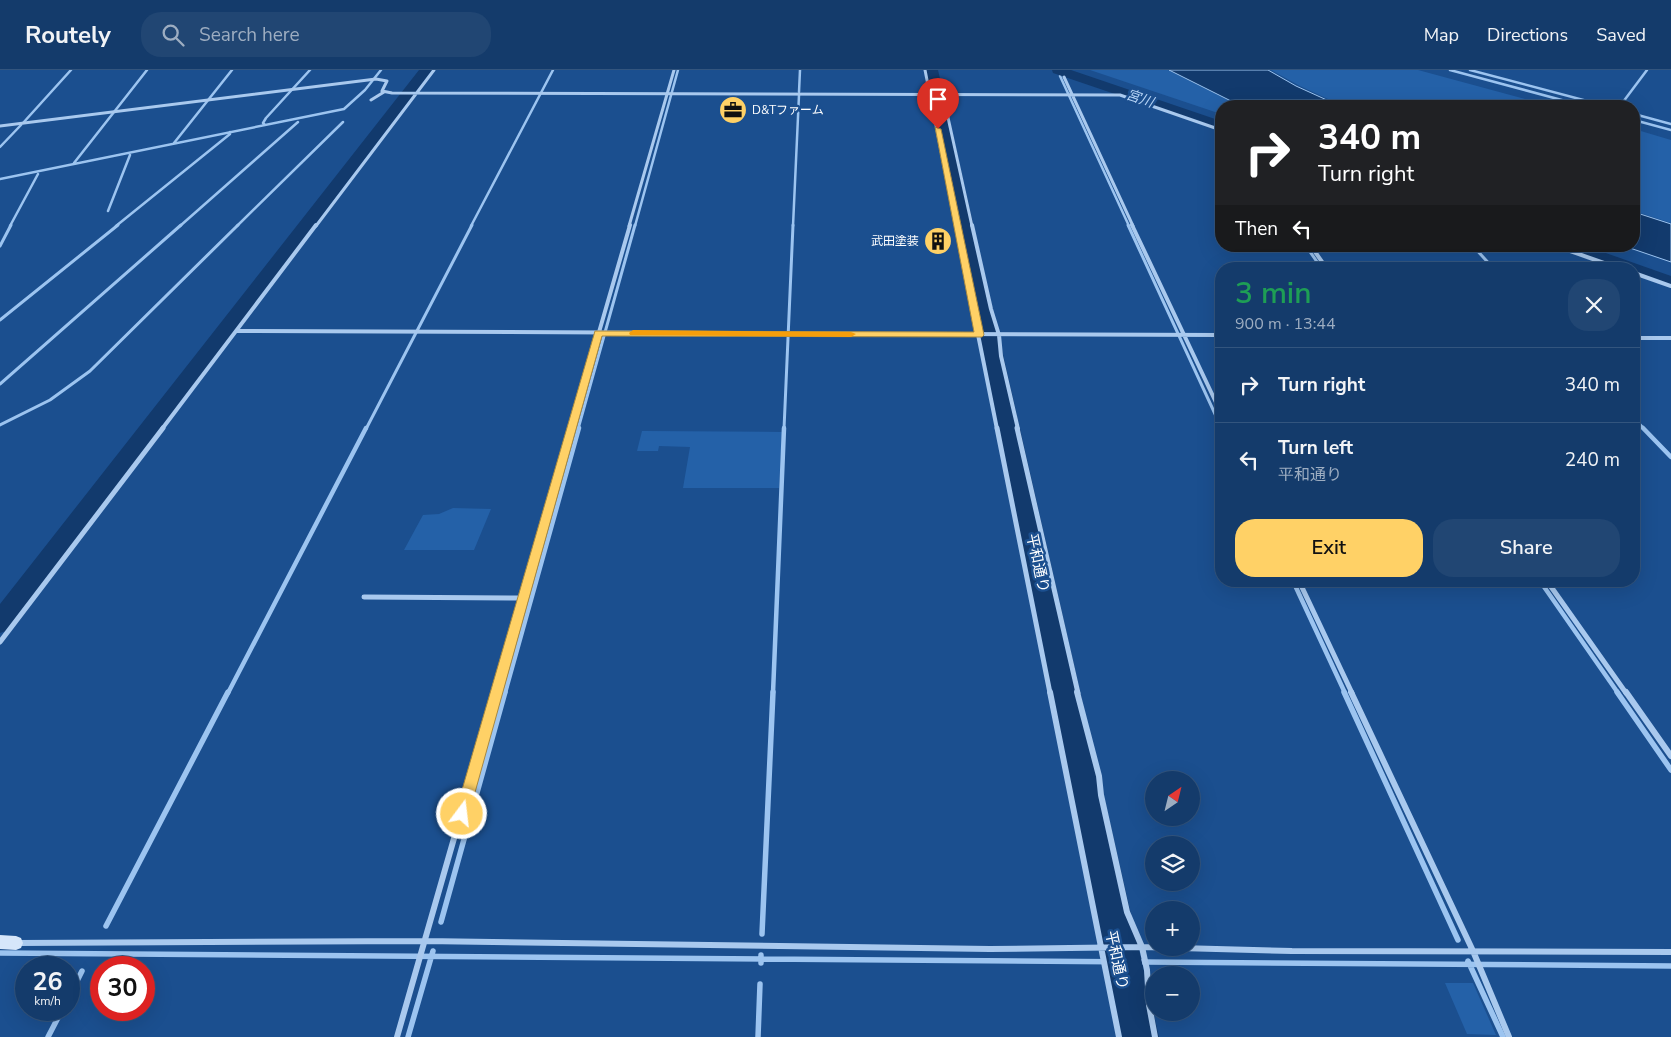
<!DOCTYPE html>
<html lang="en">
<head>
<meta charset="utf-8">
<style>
  body { margin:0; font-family:"Nunito Sans","Noto Sans JP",sans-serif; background:#214673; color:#f1f3f6; height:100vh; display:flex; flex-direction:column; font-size:19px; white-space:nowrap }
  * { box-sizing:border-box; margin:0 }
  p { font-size:16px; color:#9dadc1 }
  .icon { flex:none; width:28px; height:28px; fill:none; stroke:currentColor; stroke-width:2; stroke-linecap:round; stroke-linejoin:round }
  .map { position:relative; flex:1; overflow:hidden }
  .drawer { position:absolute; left:1215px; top:192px; width:425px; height:325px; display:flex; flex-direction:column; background:#143b6b; border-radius:20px; box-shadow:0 5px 20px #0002,0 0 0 1px #33557e }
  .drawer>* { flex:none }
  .top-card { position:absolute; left:1215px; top:30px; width:425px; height:152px; border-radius:20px; box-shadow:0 5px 20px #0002,0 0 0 1px #33557e; background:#202124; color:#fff; overflow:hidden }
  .needle { width:32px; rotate:35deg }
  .buttons { position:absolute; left:1145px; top:701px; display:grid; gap:10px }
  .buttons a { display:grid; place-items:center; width:55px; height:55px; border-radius:50%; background:#143b6b; box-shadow:0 5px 20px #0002,0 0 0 1px #33557e; font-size:25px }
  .speed { position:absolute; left:15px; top:886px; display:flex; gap:10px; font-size:25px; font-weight:700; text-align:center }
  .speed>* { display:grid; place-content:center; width:65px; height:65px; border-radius:50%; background:#143b6b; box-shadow:0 5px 20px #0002,0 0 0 1px #33557e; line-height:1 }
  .speed small { font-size:12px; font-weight:400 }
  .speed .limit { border:8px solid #d22; background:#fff; color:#111 }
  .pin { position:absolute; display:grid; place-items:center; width:42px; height:42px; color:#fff; margin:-51px -21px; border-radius:50% 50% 50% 0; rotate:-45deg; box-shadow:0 0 5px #0007 }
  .pin .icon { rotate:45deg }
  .me { position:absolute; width:55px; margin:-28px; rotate:15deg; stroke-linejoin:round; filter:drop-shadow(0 0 4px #0008) }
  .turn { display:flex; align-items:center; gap:18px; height:105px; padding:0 20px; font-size:22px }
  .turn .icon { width:65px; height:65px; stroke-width:2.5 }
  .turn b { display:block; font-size:35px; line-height:42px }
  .then { display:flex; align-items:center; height:48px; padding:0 20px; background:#0003; gap:10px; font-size:19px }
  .round { display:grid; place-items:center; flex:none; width:52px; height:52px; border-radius:20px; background:#214673 }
  .overview { display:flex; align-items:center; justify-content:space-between; height:85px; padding:0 20px }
  h1 { font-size:30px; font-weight:600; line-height:38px; color:#1e9e55 }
  .button { display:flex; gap:10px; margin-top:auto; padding:10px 20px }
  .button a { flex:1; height:58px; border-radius:20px; background:#ffd166; color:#111; font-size:20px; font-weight:600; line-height:58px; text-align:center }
  .button a+a { background:#214673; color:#f1f3f6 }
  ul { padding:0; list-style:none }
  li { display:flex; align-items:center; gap:15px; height:75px; padding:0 20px; border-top:1px solid #33557e }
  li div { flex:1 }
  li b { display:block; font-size:19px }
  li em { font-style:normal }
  header { display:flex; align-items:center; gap:30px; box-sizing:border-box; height:70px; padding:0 25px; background:#143b6b; border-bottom:1px solid #33557e }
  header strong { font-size:24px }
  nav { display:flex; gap:28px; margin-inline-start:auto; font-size:18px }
  .search { width:350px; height:45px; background:#214673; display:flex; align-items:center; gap:12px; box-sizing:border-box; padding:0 18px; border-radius:20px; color:#9dadc1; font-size:19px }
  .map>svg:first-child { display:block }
  .green { fill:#2461a8 }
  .water { fill:#123a6d; stroke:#9cc4f0 }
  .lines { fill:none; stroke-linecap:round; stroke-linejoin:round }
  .stream-far3 { stroke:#9cc4f0; stroke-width:2.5 }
  .stream-far2 { stroke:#9cc4f0; stroke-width:3 }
  .stream-far1 { stroke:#9cc4f0; stroke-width:4.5 }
  .stream { stroke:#9cc4f0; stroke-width:5.5 }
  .river { fill:#123a6d; fill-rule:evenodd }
  .street-far3 { stroke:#a9c9ee; stroke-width:3 }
  .street-far2 { stroke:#a9c9ee; stroke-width:4 }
  .street-far1 { stroke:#a9c9ee; stroke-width:5 }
  .street { stroke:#a9c9ee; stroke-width:6 }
  .secondary { fill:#d6e6fa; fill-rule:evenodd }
  .route { fill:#ffd166; stroke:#a68842 }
  .slow { fill:#f59e0b }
  .labels { text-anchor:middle; stroke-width:5; stroke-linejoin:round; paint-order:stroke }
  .far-poi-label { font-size:12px; fill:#fff; stroke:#1b4f8f; text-anchor:start }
  .far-water-label { font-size:14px; font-style:italic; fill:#b5d3f5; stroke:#1b4f8f }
  .street-label { font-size:15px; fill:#fff; stroke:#1b4f8f }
</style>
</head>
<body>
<header>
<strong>Routely</strong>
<div class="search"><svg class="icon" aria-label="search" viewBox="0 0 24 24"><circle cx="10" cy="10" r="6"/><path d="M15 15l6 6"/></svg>Search here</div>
<nav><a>Map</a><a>Directions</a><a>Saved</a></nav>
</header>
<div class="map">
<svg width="1671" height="967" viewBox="0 0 1671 967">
  <rect width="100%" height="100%" fill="#1b4f8f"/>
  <path class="green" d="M1090,0H1168L1240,36H1221V44Z
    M1271,0H1418L1551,36H1343L1300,16Z
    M1634,59L1671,70V153L1634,141Z
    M642,361L782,362L779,418H683L690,377L659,376L658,381H637Z
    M453,438L491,439L474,480H404L423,445L439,444Z
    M1445,913H1473L1496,965L1467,964Z"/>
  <path class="water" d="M1169,0H1268L1296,16L1340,36H1241Z
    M1634,142L1671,154V192L1624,176H1634Z"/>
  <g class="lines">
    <path class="stream-far3" d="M1450,0L1584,36
      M1470,0L1606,36
      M1062,1L1060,6L1129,156
      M799,22L800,0
      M1620,36L1647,0
      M1634,44L1671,54
      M1634,50L1671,60
      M23,53L71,0
      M265,55L263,53L266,48L310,0
      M174,73L232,0
      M0,77L21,55
      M74,93L147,0
      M0,109L344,39L365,20L381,0
      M108,141L130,85
      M10,156L38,104
      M116,156L230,64V62
      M180,156L298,52
      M237,156L343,52
      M471,156L553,0
      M635,156L678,0
      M793,156L799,25"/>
    <path class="stream-far2" d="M1128,155L1221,357
      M0,176L11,155
      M1306,176L1322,199
      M1473,176L1494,199
      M0,250L118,155
      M0,314L181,155
      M1634,348L1644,359
      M0,355L50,330L90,301L238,155
      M366,359L472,155
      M578,359L635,155
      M784,359L793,155"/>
    <path class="stream-far1" d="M1643,358L1671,387
      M1293,511L1345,623
      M1540,511L1618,623
      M228,623L366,358
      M505,623L579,358
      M773,623L784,358"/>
    <path class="stream" d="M1344,622L1458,870
      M1617,622L1671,700
      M441,852L505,622
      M106,856L228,622
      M762,864L773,622
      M0,883L1671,896
      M761,885V893
      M1468,891L1503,967
      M69,927L82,901
      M48,967L62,940
      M408,967L433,881
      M758,967L760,914"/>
    <path class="river" d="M419,0H432L9,560L0,563V534Z
      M926,0H938L1159,967H1121Z
      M1052,0H1071L1221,51V60L1053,3Z
      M1561,176H1586L1671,206V217L1634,205V199H1617L1563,180Z"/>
    <path class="street-far3" d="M925,0L956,156
      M1064,7L1133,156
      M943,25L972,156
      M371,30L384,22
      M0,56L376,9L387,11L382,21L392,23L1120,25L1221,60
      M316,156L434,0
      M629,156L674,0"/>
    <path class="street-far2" d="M956,155L997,359
      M972,155L991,239L999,265L1001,286L1018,359
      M1132,155L1221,343
      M1311,176L1327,199
      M1556,176L1621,199
      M1634,203L1671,216
      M237,261L1221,265
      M1634,268H1671
      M162,359L316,155
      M571,359L630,155"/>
    <path class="street-far1" d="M997,358L1050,623
      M1017,358L1078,623
      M1299,511L1352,623
      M1547,511L1626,623
      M364,527L523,528
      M0,572L163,358
      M495,623L572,358"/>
    <path class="street" d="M1050,622L1119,967
      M1077,622L1099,706L1101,725L1127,842L1142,877L1147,900L1149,935L1155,967
      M1351,622L1473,881L1509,967
      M1626,622L1671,686
      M17,873L425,871L990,879L1142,877L1292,881L1671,882
      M397,967L496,622"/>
    <path class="secondary" d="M0,865L16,866L21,868L23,873L21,878L16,880L0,879Z"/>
  </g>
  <path class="route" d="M935,57L941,59L984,265L982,267L602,266L469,744L467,748L462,750L457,748L455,744L595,261L974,262Z"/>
  <path class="slow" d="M633,260L851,262L856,264L851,267L630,265L629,263Z"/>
  <defs>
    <g id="office-disc" transform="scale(1.4375)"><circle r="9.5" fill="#ffd166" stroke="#1b4f8f"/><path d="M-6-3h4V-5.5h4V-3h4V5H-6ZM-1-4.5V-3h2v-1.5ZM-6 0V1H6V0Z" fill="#111"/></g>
    <g id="building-disc" transform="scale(1.4375)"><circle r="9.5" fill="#ffd166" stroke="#1b4f8f"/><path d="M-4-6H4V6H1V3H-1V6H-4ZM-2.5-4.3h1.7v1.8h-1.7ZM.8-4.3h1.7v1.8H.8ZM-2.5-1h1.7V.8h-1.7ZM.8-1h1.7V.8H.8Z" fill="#111"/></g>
  </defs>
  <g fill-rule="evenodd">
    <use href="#office-disc" x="733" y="40"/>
    <use href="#building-disc" x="938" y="171"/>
  </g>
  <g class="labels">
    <g class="far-poi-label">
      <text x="752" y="44">D&amp;Tファーム</text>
      <text x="919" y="175" text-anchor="end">武田塗装</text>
    </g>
    <g class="far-water-label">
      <text transform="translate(1140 28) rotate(19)" y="5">宮川</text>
    </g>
    <g class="street-label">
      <text transform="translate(1038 493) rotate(78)" y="5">平和通り</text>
      <text transform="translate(1117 890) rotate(78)" y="5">平和通り</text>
    </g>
  </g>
</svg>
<div class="buttons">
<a><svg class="needle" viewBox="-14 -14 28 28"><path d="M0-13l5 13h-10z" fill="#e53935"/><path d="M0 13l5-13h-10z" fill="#9dadc1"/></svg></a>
<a><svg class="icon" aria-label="layers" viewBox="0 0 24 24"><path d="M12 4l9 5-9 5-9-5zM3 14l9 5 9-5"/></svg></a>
<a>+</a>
<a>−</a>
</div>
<div class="speed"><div>26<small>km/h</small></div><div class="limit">30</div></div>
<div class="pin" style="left:938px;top:59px;background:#d93025"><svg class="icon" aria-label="arrive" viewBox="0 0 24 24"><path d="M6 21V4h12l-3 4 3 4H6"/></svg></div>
<svg class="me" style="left:462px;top:744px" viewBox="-20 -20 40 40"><circle r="17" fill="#ffd166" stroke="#fff" stroke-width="3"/><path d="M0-11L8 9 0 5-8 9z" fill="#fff"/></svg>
<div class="top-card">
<div class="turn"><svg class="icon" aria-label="right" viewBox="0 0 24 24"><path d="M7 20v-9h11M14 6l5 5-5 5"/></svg><div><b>340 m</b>Turn right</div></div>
<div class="then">Then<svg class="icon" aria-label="left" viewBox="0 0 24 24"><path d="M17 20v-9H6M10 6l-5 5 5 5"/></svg></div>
</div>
<section class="drawer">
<div class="overview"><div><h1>3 min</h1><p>900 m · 13:44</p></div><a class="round"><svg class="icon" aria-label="close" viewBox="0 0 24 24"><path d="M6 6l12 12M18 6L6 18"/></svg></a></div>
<ul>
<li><svg class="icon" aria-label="right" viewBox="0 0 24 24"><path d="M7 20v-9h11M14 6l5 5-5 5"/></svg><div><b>Turn right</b></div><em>340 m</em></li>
<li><svg class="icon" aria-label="left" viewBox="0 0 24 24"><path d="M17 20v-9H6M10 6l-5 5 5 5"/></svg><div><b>Turn left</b><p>平和通り</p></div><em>240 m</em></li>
</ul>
<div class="button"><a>Exit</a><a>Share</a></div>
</section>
</div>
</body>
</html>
